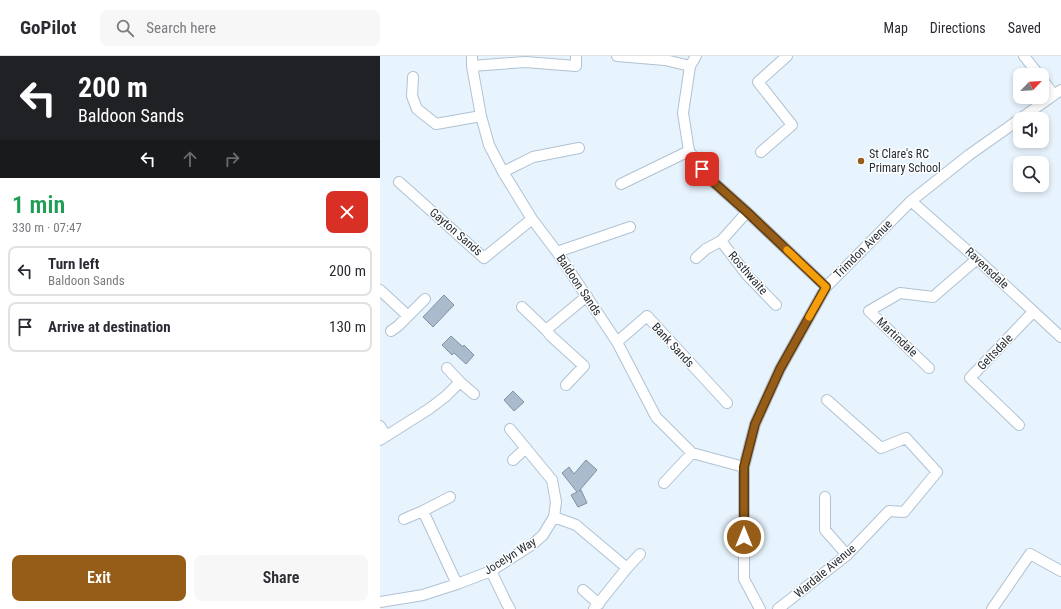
<!DOCTYPE html>
<html lang="en">
<head>
<meta charset="utf-8">
<style>
  body { margin:0; font-family:"Roboto Condensed",sans-serif; background:#f7f7f7; color:#2b2b33; height:100vh; display:flex; flex-direction:column; font-size:15px; white-space:nowrap }
  * { box-sizing:border-box; margin:0 }
  p { font-size:13px; color:#7c7c81 }
  .icon { flex:none; width:22px; height:22px; fill:none; stroke:currentColor; stroke-width:2; stroke-linecap:round; stroke-linejoin:round }
  .map { position:relative; flex:1; overflow:hidden }
  .side { display:flex; flex-direction:column; background:#fff; width:380px }
  .side>* { flex:none }
  .guide { background:#202124; color:#fff; overflow:hidden }
  .needle { width:26px; rotate:65deg }
  .tools { position:absolute; left:633px; top:12px; display:grid; gap:8px }
  .tools a { display:grid; place-items:center; width:36px; height:36px; border-radius:8px; background:#fff; box-shadow:0 2px 6px #0003; font-size:20px }
  .pin { position:absolute; display:grid; place-items:center; width:34px; height:34px; color:#fff; margin:-17px; border-radius:8px; box-shadow:0 2px 6px #0006 }
  .me { position:absolute; width:44px; margin:-22px; rotate:0deg; stroke-linejoin:round; filter:drop-shadow(0 0 3px #0008) }
  .turn { display:flex; align-items:center; gap:14px; height:84px; padding:0 12px; font-size:18px }
  .turn .icon { width:52px; height:52px; stroke-width:2.5 }
  .turn b { display:block; font-size:28px; line-height:34px }
  .lanes { display:flex; align-items:center; height:38px; padding:0 12px; background:#0003; justify-content:center; gap:20px; direction:ltr }
  .lanes .off { opacity:.35 }
  .round { display:grid; place-items:center; flex:none; width:42px; height:42px; border-radius:8px; background:#f7f7f7 }
  .overview { display:flex; align-items:center; justify-content:space-between; height:68px; padding:0 12px }
  h1 { font-size:24px; font-weight:600; line-height:30px; color:#1e9e55 }
  .primary-button { display:flex; gap:8px; margin-top:auto; padding:8px 12px }
  .primary-button a { flex:1; height:46px; border-radius:8px; background:#955d17; color:#fff; font-size:16px; font-weight:600; line-height:46px; text-align:center }
  .primary-button a+a { background:#f7f7f7; color:#2b2b33 }
  ul { padding:0; list-style:none }
  li { display:flex; align-items:center; gap:12px; height:50px; margin:0 8px 6px; padding:0 4px; border:2px solid #e1e1e2; border-radius:8px }
  li div { flex:1 }
  li b { display:block; font-size:15px }
  li em { font-style:normal }
  header { display:flex; align-items:center; gap:24px; box-sizing:border-box; height:56px; padding:0 20px; background:#fff; border-bottom:1px solid #e1e1e2 }
  header strong { font-size:19px }
  nav { display:flex; gap:22px; margin-inline-start:auto; font-size:14px }
  .search { width:280px; height:36px; background:#f7f7f7; display:flex; align-items:center; gap:10px; box-sizing:border-box; padding:0 14px; border-radius:8px; color:#7c7c81; font-size:15px }
  main { display:flex; flex:1; min-height:0 }
  .map>svg:first-child { display:block }
  .building { fill:#a9bbcc; stroke:#8091a1 }
  .lines { fill:none; stroke-linecap:round; stroke-linejoin:round }
  .street-casing { stroke:#b0c2d3; stroke-width:12 }
  .street { stroke:#fff; stroke-width:10 }
  .route-casing { stroke:#613c0f; stroke-width:10 }
  .route { stroke:#955d17; stroke-width:7 }
  .slow { stroke:#f59e0b; stroke-width:7 }
  .poi-dot { fill:#955d17; stroke:#fefefe; stroke-width:1.5 }
  .labels { text-anchor:middle; stroke-width:3; stroke-linejoin:round; paint-order:stroke }
  .poi-label { font-size:12px; fill:#252c33; stroke:#fefefe; text-anchor:start }
  .street-label { font-size:12px; fill:#252c33; stroke:#fefefe }
</style>
</head>
<body>
<header>
<strong>GoPilot</strong>
<div class="search"><svg class="icon" aria-label="search" viewBox="0 0 24 24"><circle cx="10" cy="10" r="6"/><path d="M15 15l6 6"/></svg>Search here</div>
<nav><a>Map</a><a>Directions</a><a>Saved</a></nav>
</header>
<main>
<section class="side">
<div class="guide">
<div class="turn"><svg class="icon" aria-label="left" viewBox="0 0 24 24"><path d="M17 20v-9H6M10 6l-5 5 5 5"/></svg><div><b>200 m</b>Baldoon Sands</div></div>
<div class="lanes"><svg class="icon" aria-label="left" viewBox="0 0 24 24"><path d="M17 20v-9H6M10 6l-5 5 5 5"/></svg><svg class="icon off" aria-label="ahead" viewBox="0 0 24 24"><path d="M12 20V5M6 11l6-6 6 6"/></svg><svg class="icon off" aria-label="right" viewBox="0 0 24 24"><path d="M7 20v-9h11M14 6l5 5-5 5"/></svg></div>
</div>
<div class="overview"><div><h1>1 min</h1><p>330 m · 07:47</p></div><a class="round" style="background:#d93025;color:#fff"><svg class="icon" aria-label="close" viewBox="0 0 24 24"><path d="M6 6l12 12M18 6L6 18"/></svg></a></div>
<ul>
<li><svg class="icon" aria-label="left" viewBox="0 0 24 24"><path d="M17 20v-9H6M10 6l-5 5 5 5"/></svg><div><b>Turn left</b><p>Baldoon Sands</p></div><em>200 m</em></li>
<li><svg class="icon" aria-label="arrive" viewBox="0 0 24 24"><path d="M6 21V4h12l-3 4 3 4H6"/></svg><div><b>Arrive at destination</b></div><em>130 m</em></li>
</ul>
<div class="primary-button"><a>Exit</a><a>Share</a></div>
</section>
<div class="map">
<svg width="681" height="553" viewBox="0 0 681 553">
  <rect width="100%" height="100%" fill="#e7f3fd"/>
  <path class="building" d="M64,239L74,249L53,271L43,261Z
    M71,280L83,291L84,289L94,299L86,308L74,297L72,299L62,289Z
    M133,335L144,346L134,355L124,344Z
    M206,404L217,414L199,435L201,434L207,447L198,451L191,439L197,436L182,417L189,411L194,418Z"/>
  <g class="lines">
    <g class="street-casing">
      <path id="street" d="M92,0V10L101,60L109,89L123,116L152,163L177,196L237,286L276,361L312,397L364,411
        M237,0L285,4L310,10
        M316,0L310,10L303,57L309,95L329,122L367,156L446,231
        M644,0L659,19
        M92,10L145,6L196,10V0
        M33,21L32,40L37,53L56,68L101,60
        M662,23L674,39
        M381,96L412,69L378,26L407,0
        M123,116L153,101L199,92
        M19,126L104,202L152,163
        M241,128L309,95
        M531,145L597,203L681,281
        M367,156L341,185L367,219L396,249
        M177,196L250,171
        M316,202L326,193L341,185
        M0,234L28,260
        M142,251L166,274
        M11,275L18,270L45,243
        M237,286L267,260L347,347
        M67,312L80,326L94,338
        M549,312L489,255L520,237L553,241L597,203
        M186,329L204,310L171,280L166,274L207,240
        M639,369L590,322L653,256
        M0,370L6,380
        M0,384L49,353L66,340L80,326
        M133,404L146,392
        M284,427L312,397
        M445,441V474L467,499
        M43,455L77,528
        M174,461L196,469L247,512
        M24,463L43,455L70,441
        M111,515L126,546L130,553
        M203,534L219,548
        M0,546L43,539L77,528L111,515L153,488L163,479L174,461L176,446L172,424L130,373
        M214,553L247,512L260,498
        M380,553L364,523V411L375,368L400,313L446,231L531,145L589,99L681,34
        M398,553L467,499L509,455L524,456L557,416L526,382L501,392L447,344
        M612,553L650,498L681,515"/>
    </g>
    <use href="#street" class="street"/>
  </g>
  <g class="lines">
    <g class="route-casing">
      <path id="route" d="M322,113L329,122L367,156L446,231L400,313L375,368L364,411V481"/>
    </g>
    <use href="#route" class="route"/>
    <path class="slow" d="M407,194L446,231L429,261"/>
  </g>
  <circle class="poi-dot" cx="481" cy="105" r="4"/>
  <g class="labels">
    <g class="poi-label">
      <text x="489" y="102">St Clare's RC<tspan x="489" dy="14">Primary School</tspan></text>
    </g>
    <g class="street-label">
      <text transform="translate(76 176) rotate(41)" y="4">Gayton Sands</text>
      <text transform="translate(483 193) rotate(-45)" y="4">Trimdon Avenue</text>
      <text transform="translate(607 212) rotate(43)" y="4">Ravensdale</text>
      <text transform="translate(368 217) rotate(49)" y="4">Rosthwaite</text>
      <text transform="translate(199 229) rotate(56)" y="4">Baldoon Sands</text>
      <text transform="translate(517 281) rotate(43)" y="4">Martindale</text>
      <text transform="translate(293 289) rotate(47)" y="4">Bank Sands</text>
      <text transform="translate(615 296) rotate(-46)" y="4">Geltsdale</text>
      <text transform="translate(130 500) rotate(-32)" y="4">Jocelyn Way</text>
      <text transform="translate(445 515) rotate(-40)" y="4">Wardale Avenue</text>
    </g>
  </g>
</svg>
<div class="tools">
<a><svg class="needle" viewBox="-14 -14 28 28"><path d="M0-13l5 13h-10z" fill="#e53935"/><path d="M0 13l5-13h-10z" fill="#7c7c81"/></svg></a>
<a><svg class="icon" aria-label="sound" viewBox="0 0 24 24"><path d="M4 9h4l5-4v14l-5-4H4zM17 9q2 3 0 6"/></svg></a>
<a><svg class="icon" aria-label="search" viewBox="0 0 24 24"><circle cx="10" cy="10" r="6"/><path d="M15 15l6 6"/></svg></a>
</div>
<div class="pin" style="left:322px;top:113px;background:#d93025"><svg class="icon" aria-label="arrive" viewBox="0 0 24 24"><path d="M6 21V4h12l-3 4 3 4H6"/></svg></div>
<svg class="me" style="left:364px;top:481px" viewBox="-20 -20 40 40"><circle r="17" fill="#955d17" stroke="#fff" stroke-width="3"/><path d="M0-11L8 9 0 5-8 9z" fill="#fff"/></svg>
</div>
</main>
</body>
</html>
